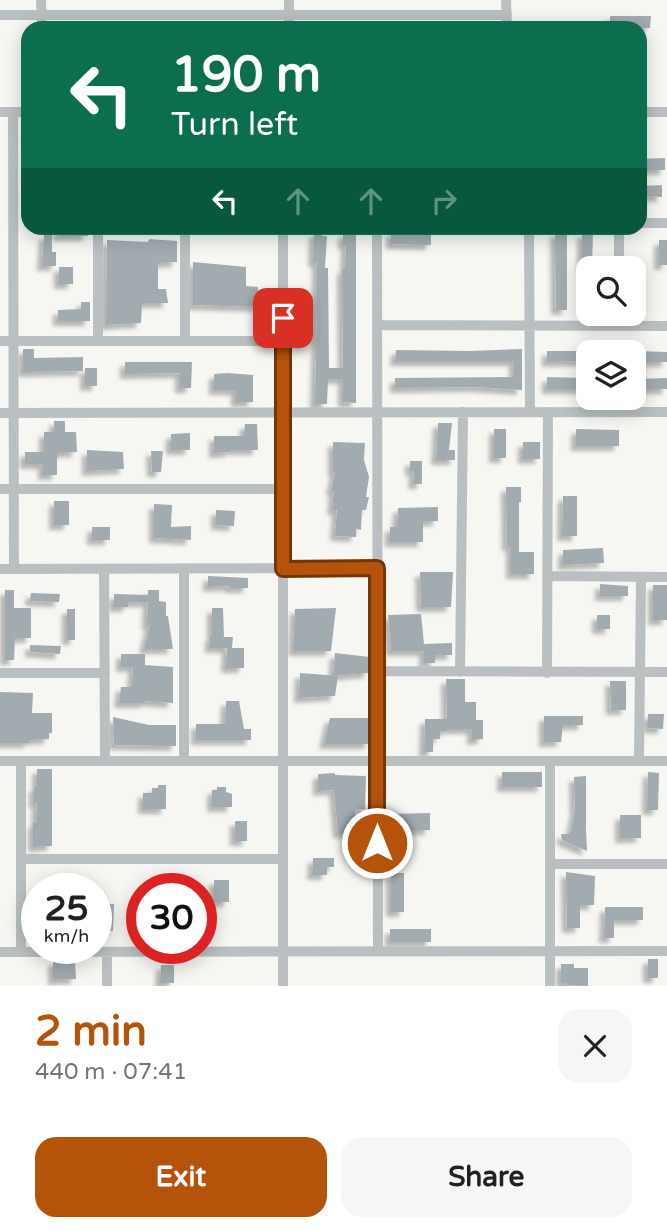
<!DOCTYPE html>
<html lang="en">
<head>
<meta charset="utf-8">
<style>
  body { margin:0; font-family:"Varela Round",sans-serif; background:#f6f6f6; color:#202124; height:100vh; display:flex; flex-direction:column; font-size:26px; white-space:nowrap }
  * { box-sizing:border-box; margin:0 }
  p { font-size:23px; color:#757577 }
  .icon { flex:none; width:38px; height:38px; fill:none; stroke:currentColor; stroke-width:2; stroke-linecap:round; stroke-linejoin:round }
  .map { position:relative; height:986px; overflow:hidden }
  .drawer { display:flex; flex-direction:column; background:#fff; flex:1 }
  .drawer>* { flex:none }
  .banner { position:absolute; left:21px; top:21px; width:626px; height:214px; border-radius:21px; box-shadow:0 4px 18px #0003; background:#0b6e4f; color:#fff; overflow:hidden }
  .fabs { position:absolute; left:576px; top:256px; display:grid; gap:14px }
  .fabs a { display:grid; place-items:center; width:70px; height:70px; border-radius:14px; background:#fff; box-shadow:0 4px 18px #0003; font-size:35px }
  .speed { position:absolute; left:21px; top:873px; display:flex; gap:14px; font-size:35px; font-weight:700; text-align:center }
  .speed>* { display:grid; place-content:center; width:91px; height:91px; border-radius:50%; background:#fff; box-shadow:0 4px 18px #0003; line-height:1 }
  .speed small { font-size:18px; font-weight:400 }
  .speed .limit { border:10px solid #d22; background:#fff; color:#111 }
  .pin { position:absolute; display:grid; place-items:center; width:60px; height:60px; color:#fff; margin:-30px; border-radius:14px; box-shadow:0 4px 10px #0006 }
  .me { position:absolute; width:77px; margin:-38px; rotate:0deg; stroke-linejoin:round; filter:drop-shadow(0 0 5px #0008) }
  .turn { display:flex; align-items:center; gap:24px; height:147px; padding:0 35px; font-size:32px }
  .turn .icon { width:91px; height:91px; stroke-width:2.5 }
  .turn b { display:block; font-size:49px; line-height:60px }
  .lanes { display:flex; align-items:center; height:66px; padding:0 35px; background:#0003; justify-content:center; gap:35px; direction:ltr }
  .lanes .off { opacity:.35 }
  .round { display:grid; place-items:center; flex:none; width:74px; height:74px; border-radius:21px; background:#f6f6f6 }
  .overview { display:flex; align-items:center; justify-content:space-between; height:119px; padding:0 35px }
  h1 { font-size:42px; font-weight:700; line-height:52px; color:#b45309 }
  .cta { display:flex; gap:14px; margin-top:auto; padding:14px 35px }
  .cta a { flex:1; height:80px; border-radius:21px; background:#b45309; color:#fff; font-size:28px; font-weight:700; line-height:80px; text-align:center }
  .cta a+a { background:#f6f6f6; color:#202124 }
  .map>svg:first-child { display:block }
  .building { fill:#a2acb0; filter:url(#shadow) }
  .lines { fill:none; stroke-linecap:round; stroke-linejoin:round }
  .minor { stroke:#bac0c2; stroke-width:10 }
  .route-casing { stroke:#753606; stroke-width:18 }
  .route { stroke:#b45309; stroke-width:12 }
</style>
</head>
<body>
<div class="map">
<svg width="667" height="986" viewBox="0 0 667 986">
  <defs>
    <filter id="shadow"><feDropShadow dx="-5" dy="5" stdDeviation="2" flood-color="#0004"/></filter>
  </defs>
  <rect width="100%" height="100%" fill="#f6f6f3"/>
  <path class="building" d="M610,16H651L650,28H610Z
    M665,158V170H640V159Z
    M662,185V197L640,196V186Z
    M58,228H88V236H58Z
    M391,231L431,232V245L391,244Z
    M314,232H322V236H327L325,268H328L329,368H343L342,269H345L346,245H343V233H356V403L343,402V379H328L327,404H315L317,317V262H313Z
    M555,232H567V310H556Z
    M582,233H593L592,268H582Z
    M44,235H52V252H56V266H42Z
    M149,239L177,241V262L158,263V289H166L168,303H142L141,323L106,325L107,240L148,242Z
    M659,240H667V265H659Z
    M193,262L246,267V286L258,287L259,307L193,305Z
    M59,267H73V284H59Z
    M81,302H90V321H58V310L81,309Z
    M23,349H34V358L83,357V371L23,372Z
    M522,349V390L477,387L395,388V378L514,377V361H395L396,350L470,351Z
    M547,351H586V361L547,362Z
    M638,351L667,352V362H638Z
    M125,362H192L191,388H180V373L125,374Z
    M85,368H97V386H85Z
    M228,373L253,375V402H236V390H214V374Z
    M547,377L586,378V389H547Z
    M667,378V389H638V379Z
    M54,421H65V432H76L77,452L57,453V475H43V464H25V452H44V432H54Z
    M438,423H452L449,450H455V460H436Z
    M245,424H257L258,450H230V452L214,453V436H244Z
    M494,429H506V458H494Z
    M576,429L619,430V446H576Z
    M190,433V450H171V434Z
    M333,442L365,443L364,460L369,477L366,497H369L366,510H362L361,530L356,529V537L335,536L337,510H332L334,491H331L335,472H333Z
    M523,442H540V459H523Z
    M87,450L123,452L124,469L87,471Z
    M151,451H163L161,472H152Z
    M410,461H422V484H413L414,471H410Z
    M506,487H521V502H519V552H534V574H511V546H507Z
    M563,496H577V536H562Z
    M54,501H69V525H54Z
    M154,504L172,505L171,527L191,526V540L154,538Z
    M438,507V521H423V542H390V527H397L398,508Z
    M216,510L235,511L234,526L216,525Z
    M92,527H110V540H92Z
    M603,548L604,563L563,565V550Z
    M420,572H453L451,607H421Z
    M208,576L248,578V588H230V586L208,587Z
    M600,584L628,586V596H600Z
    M653,585H667V620H653Z
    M5,590H14V608H31V638H15L14,660H5Z
    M148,590H159V601L166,602V616H168L173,649H144L150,625H147L148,602H128V607H114V594L148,595Z
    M31,593L60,594L59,602L30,601Z
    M212,608H223L224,637H233L232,648H244V668H226L227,648H210V637H212Z
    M336,608L331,651H293L295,609Z
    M67,609H75V640H67Z
    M421,614L424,644L452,643V655H435V663H424V651H391L388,615Z
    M597,615H610V629H597Z
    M30,645L61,646L60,654L30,652Z
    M335,653L370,657L369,673L333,676Z
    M121,654H145V665L173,667V703L145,701V703H119L121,687H132L133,667H121Z
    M300,673L338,676L335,696L299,698Z
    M446,679H465V702H476V720H483V739L472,740V729H447V731H440V739H433V752H424L425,719H447Z
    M610,681H626V710H611Z
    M0,692L33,693L32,713H52V733H49V739L29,740V743H0Z
    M226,701H239L244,729H251V740H196V724H225Z
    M648,714H664L663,729L648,728Z
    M544,716H583V725H563L561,742H544Z
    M113,717L149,725H176V746L114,745Z
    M330,718H370V744H324Z
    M37,769H52V846L33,847V823H36L37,803H34V787H37Z
    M502,772H542V787H502Z
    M648,772L659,773L658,810H647Z
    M335,773V775L366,776L365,809H355L356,833H338L334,790L318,791V774Z
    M586,776V829L587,851L562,840L561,834H570L575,811L574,777Z
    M158,785H166V809H143V793H152V788H158Z
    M217,787H226V792L232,794V807H212V790H217Z
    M430,813V830H389V814Z
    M620,815H641V838H620Z
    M235,821H247V841H235Z
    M313,858H334V867H327V875H312Z
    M566,872L595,876L594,905H580V928H567Z
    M391,873H404V912H391Z
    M214,880H229V902H214Z
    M98,904H114L113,931H97Z
    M605,907H643V920H614V938H604Z
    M390,929H431V942H390Z
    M648,959H658V978H648Z
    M53,961H75L76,979L53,980Z
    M561,964H574V968H588V986L568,985V983H561Z
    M161,965H174V983H160Z"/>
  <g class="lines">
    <path class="minor" d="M41,0L42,28
      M506,0L507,28
      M0,15H507
      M289,28V0
      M0,112H28
      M13,112L14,569
      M640,112H667
      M640,223H667
      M283,228V986
      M377,228L378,951
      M529,228L530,412
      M619,268V228
      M377,325L667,326
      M0,341H283
      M98,341V228
      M185,341V228
      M0,413L667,412
      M0,489H283
      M0,569L377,568
      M104,569L105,761
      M184,569V761
      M547,576L667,577
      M377,671L667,672
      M460,672L463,412
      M0,673H105
      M547,673L548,412
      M0,761H667
      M21,761V952
      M550,761V986
      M639,761L641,577
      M21,859H283
      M550,864H667
      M0,952L667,951
      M107,952V986"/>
  </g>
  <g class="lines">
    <g class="route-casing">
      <path id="route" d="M283,318V569L377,568V843"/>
    </g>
    <use href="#route" class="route"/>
  </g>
</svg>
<div class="fabs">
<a><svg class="icon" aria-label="search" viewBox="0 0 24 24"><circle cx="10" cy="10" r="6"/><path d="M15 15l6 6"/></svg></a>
<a><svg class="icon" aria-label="layers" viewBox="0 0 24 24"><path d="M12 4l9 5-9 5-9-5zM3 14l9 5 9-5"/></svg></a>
</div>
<div class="speed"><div>25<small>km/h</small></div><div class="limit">30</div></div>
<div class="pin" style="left:283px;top:318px;background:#d93025"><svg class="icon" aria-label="arrive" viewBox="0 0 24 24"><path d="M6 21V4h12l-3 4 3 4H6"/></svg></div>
<svg class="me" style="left:377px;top:843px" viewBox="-20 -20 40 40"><circle r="17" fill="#b45309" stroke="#fff" stroke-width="3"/><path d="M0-11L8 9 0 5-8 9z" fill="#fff"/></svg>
<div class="banner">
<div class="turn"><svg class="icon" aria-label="left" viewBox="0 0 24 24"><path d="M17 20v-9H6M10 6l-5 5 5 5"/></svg><div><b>190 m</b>Turn left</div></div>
<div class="lanes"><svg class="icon" aria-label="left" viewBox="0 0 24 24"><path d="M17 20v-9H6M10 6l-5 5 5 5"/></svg><svg class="icon off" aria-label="ahead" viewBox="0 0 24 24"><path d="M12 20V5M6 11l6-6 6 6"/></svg><svg class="icon off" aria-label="ahead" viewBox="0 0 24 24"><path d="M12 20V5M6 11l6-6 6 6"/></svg><svg class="icon off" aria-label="right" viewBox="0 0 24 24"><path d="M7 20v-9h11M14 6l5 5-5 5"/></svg></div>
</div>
</div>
<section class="drawer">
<div class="overview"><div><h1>2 min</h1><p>440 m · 07:41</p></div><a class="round"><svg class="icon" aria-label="close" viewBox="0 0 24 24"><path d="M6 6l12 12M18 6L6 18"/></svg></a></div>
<div class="cta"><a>Exit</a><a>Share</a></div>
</section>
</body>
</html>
